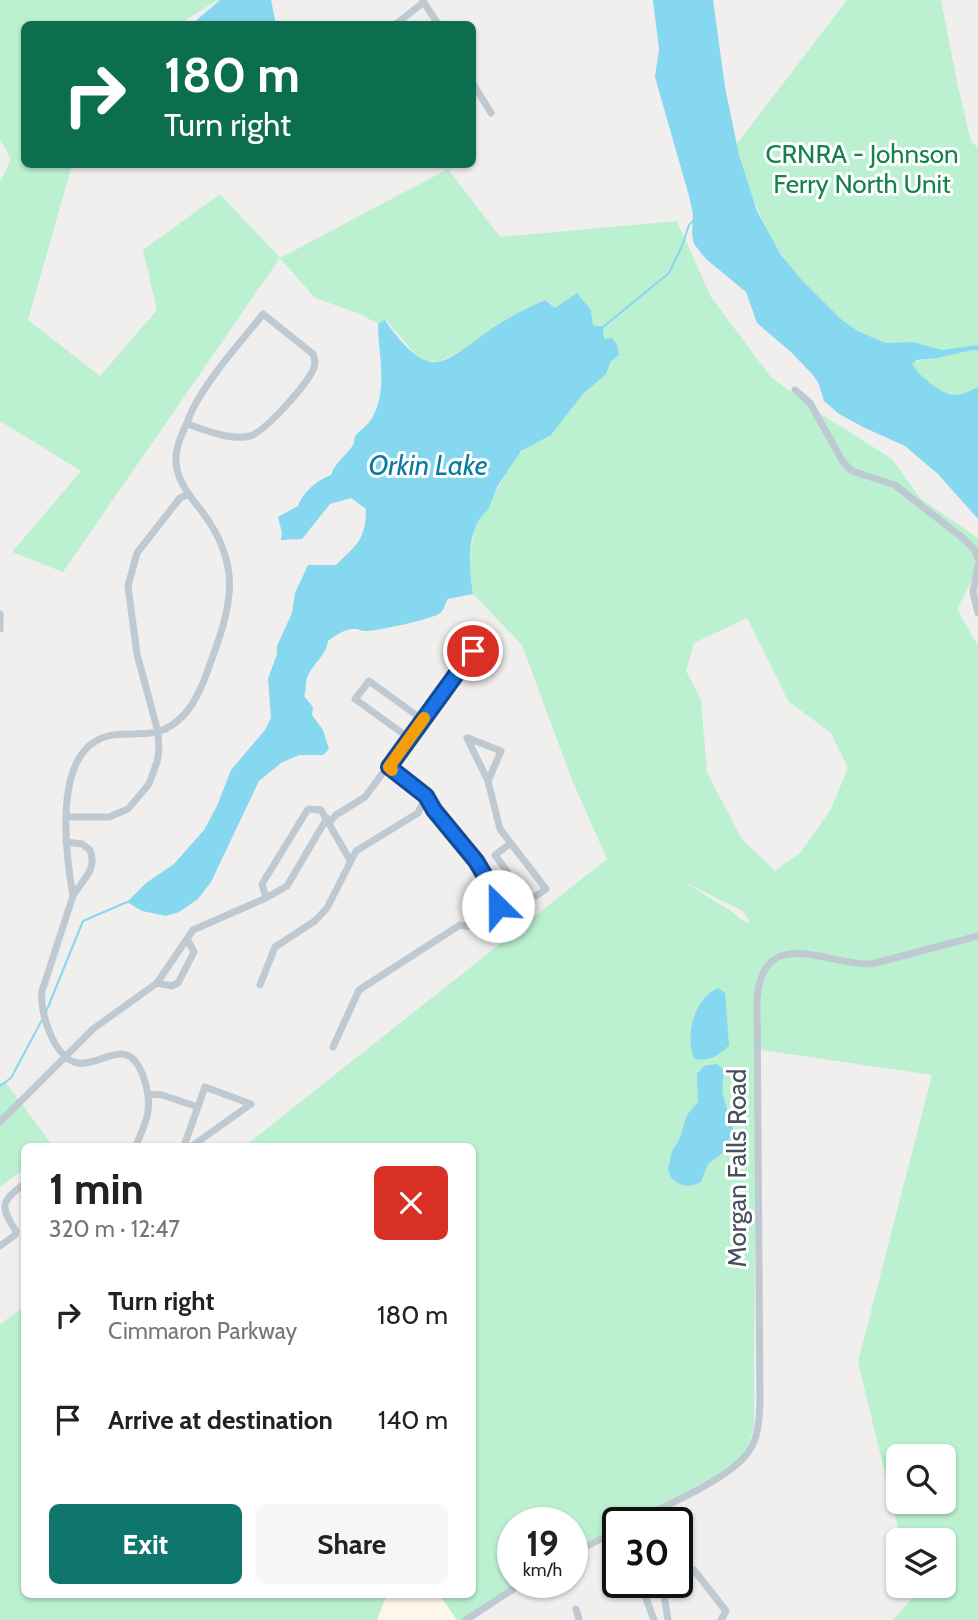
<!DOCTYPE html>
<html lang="en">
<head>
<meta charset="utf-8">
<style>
  body { margin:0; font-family:Cabin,sans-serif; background:#f6f6f6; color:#222; height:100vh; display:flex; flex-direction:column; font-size:26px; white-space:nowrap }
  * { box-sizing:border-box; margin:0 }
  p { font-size:23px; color:#767676 }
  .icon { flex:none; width:38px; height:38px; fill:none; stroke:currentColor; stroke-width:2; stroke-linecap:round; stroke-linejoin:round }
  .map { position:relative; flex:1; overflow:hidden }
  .sheet { position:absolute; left:21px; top:1143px; width:455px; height:455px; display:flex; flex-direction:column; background:#fff; border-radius:10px; box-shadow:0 2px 5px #0004 }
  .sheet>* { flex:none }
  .banner { position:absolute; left:21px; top:21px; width:455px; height:147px; border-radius:10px; box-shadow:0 2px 5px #0004; background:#0b6e4f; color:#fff; overflow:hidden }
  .fabs { position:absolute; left:886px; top:1444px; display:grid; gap:14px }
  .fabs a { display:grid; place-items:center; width:70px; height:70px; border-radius:10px; background:#fff; box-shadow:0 2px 5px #0004; font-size:35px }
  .speed { position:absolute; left:497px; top:1507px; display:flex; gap:14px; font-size:35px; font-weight:700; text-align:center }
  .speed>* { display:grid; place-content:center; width:91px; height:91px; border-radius:50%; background:#fff; box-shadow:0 2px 5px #0004; line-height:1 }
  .speed small { font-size:18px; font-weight:400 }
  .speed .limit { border:4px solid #111; border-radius:10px; background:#fff; color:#111 }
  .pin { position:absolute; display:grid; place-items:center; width:60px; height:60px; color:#fff; margin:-30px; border:4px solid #fff; border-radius:50%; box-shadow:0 2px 7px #0007 }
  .me { position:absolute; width:77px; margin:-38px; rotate:337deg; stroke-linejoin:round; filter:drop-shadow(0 0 5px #0008) }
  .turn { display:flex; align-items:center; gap:24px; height:147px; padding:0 28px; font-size:32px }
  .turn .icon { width:91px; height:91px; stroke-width:2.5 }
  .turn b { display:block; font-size:49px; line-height:60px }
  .round { display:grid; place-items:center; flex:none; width:74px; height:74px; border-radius:10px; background:#f6f6f6 }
  .summary { display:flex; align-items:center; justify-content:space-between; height:119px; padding:0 28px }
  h1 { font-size:42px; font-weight:700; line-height:52px }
  .primary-button { display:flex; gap:14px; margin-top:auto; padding:14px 28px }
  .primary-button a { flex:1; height:80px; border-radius:10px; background:#0f766e; color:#fff; font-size:28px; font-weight:700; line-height:80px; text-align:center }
  .primary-button a+a { background:#f6f6f6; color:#222 }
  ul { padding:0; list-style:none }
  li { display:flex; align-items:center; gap:21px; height:105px; padding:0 28px }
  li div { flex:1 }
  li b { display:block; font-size:26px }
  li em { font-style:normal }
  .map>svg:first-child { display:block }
  .commercial { fill:#fdf7e7 }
  .green { fill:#bbf1d1; fill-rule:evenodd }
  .water { fill:#86d7f0 }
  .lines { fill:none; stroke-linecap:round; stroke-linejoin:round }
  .stream { stroke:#86d7f0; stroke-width:2 }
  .street { stroke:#bec9d1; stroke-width:7 }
  .route-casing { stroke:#114b97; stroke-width:18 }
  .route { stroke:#1a73e8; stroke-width:12 }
  .slow { stroke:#f59e0b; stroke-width:12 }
  .labels { text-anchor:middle; stroke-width:6; stroke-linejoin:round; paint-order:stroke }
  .park-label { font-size:26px; fill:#13824d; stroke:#fff }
  .street-label { font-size:26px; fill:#46515d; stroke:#fff }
  .water-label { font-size:28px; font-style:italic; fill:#077ca0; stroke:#fff }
</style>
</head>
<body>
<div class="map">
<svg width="978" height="1620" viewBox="0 0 978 1620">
  <rect width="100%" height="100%" fill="#f1eeee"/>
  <path class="commercial" d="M387,1594H439L457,1620H377Z"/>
  <path class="green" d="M0,0H218L179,24H24V164L72,165L28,320L100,376L157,310L143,250L220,194L280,258L448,169L500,237L677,221L711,297L770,376L815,410L892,459L921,499L978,538V568L957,609L978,646V1620H893L914,1596L912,1586H943V1540H901L858,1362L932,1075L756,1049L754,1428L742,1463L632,1522H618V1530L572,1554V1522H513V1582H529L471,1620H457L439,1594H472V1146H245L607,859L572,780L522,645L473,594L469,565L474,529L515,458C523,448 535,444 545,435C559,423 570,409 582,395C598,377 616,377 607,347C603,337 603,332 593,325L591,311L585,305L555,308L545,300L514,315L483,335L472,345L439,362L428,361L415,354L386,320L378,324L358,313L315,298L280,258L63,572L12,552L81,471L0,421V182L11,159L0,139ZM747,618L788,701L831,733L848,768L831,809L801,852L775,871L742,839L707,773L701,699L686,671L694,643ZM684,882L743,911L750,923L740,919L734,913ZM898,1456H943V1502H898Z
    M847,0H941L958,87L971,141L978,148V345L942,350L913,342L890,344L858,331L842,320L793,271L770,238L747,184L736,145Z
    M972,350L978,351V387C971,390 963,395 955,395C942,395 919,376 912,365L913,362Z
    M0,1083H6L53,1146H24V1169L0,1187Z
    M24,1307V1594H387L377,1620H0V1324Z"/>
  <path class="water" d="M220,0H271L276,24H192Z
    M653,0H713L725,87L739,155L757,211L781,255L800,278L842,320L858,331L886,343L913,342L942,350L978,345V351L972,350L937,358L917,360L912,364C919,376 942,395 955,395C963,395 971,390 978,387V519L938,474L905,446L865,428L839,414L824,401L818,382L812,374L792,353L757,323L746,292L706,259L694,244L692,234L693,214L689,196L655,77L659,49Z
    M577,293L591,310L593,325L603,327L604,339L612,338L617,345L619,355L611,361L606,374L582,395L551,435L521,451L497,487L488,510C465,528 469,569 473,594L448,599C445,604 444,610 440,613C434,619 373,632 364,631C356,630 362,629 353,629C344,629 335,636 328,641C326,656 312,664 307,678C305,684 307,689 304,696L313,707L312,715L323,730L329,749L323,755H299L281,763L259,781L211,882L198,899L179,912L166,916L142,911L127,902L146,883L174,864L204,830L217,806L231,770L265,730L271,718L268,679L277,654V646L292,613L295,593L308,565H336C356,545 366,540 366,509L351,498L330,504L302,539L281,540L282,533L278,517L298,506C303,492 317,480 331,475C335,462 346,456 353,445C356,439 352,440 356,435C361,429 367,426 371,420C389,390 378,355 378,324L385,320C395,335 417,365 438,362C451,360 474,342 484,334C502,321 524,309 545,300L555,308Z
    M718,988L725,993L729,1045C721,1055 708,1062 695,1059C683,1037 695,998 718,988Z
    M717,1064L724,1070L722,1092L733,1129V1139L731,1147L708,1164L701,1182C688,1188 682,1187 671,1178L668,1169L672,1151L679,1140L687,1115L698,1102L697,1074L704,1066Z"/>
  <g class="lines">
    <path class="stream" d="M603,327L669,273L682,246L689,225L695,219
      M46,1012L83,921L127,902
      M0,1086L11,1078L42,1020"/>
    <path class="street" d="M423,1L438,24
      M396,24L424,2
      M472,82L491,113
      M795,390L810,403L843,462L852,471L895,485L964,539L974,549L978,559
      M978,566L973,592L978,613
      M0,614V629
      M409,738L355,699L369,681L423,720
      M468,738L501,751L488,781
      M389,767L426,796L434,810L476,861L491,886L498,906
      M67,817H109L128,809L149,784L157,762L159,750L158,732L137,654L128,586L137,553L180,498L189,494
      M329,823L336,815L365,797L473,651L483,654L490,665
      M66,842L82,844L90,850C98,871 82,879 73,896L42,991C39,1011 54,1059 78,1063C92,1065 106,1055 120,1054C141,1052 151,1095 148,1111C147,1122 140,1135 136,1146
      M511,843L495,855L529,901
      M73,896C66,856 54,765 96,741C107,734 120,734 132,734C140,733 151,734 158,732C184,723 196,701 205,678C228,614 247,572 203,513C190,496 175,480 176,457C176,446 181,437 185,427C189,419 191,411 196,403C214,371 240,343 263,314L313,354C315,360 316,364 313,370C306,385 266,431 250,436C231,441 206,430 187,424
      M266,898L287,886L327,818
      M157,983L172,986L178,983L194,952L187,939
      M260,985L275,947L315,921L327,908L356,851L418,813L426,796
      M333,1047L359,990L460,925C480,930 487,923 498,906C517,906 530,901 546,889L500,829L488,781L467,738
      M148,1094L162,1095L198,1107
      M0,1122L93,1029L157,983L193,930L266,898L262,884L308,809L321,810L350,860
      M184,1146L205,1087L251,1104
      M192,1146L251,1104
      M0,1246L15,1235L16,1231C0,1207 0,1202 24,1184
      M632,1522C663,1507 732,1478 749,1451C759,1436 759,1420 760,1403L757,998C764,923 827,966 872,964L978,936
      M572,1554L618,1530
      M694,1570L726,1611L721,1620
      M640,1582L654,1620
      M662,1582L668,1620
      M576,1609L579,1620
      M466,1620L524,1582"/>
  </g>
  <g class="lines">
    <g class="route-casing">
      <path id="route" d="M473,651L389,767L426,796L434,810L476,861L491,886L498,906"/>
    </g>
    <use href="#route" class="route"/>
    <path class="slow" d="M392,770L389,767L424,718"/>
  </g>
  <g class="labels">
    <g class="park-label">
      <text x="862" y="163">CRNRA - Johnson<tspan x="862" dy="30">Ferry North Unit</tspan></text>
    </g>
    <g class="street-label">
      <text transform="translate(737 1168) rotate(-90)" y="9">Morgan Falls Road</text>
    </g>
    <g class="water-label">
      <text x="428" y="475">Orkin Lake</text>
    </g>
  </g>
</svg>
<div class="fabs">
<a><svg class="icon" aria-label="search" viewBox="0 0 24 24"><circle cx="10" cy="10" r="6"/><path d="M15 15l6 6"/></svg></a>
<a><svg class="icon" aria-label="layers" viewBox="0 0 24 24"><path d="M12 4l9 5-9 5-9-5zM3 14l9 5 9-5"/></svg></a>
</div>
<div class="speed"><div>19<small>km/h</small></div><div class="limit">30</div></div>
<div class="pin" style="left:473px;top:651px;background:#d93025"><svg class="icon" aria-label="arrive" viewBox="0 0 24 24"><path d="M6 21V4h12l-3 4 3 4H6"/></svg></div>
<svg class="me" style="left:498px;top:906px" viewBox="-20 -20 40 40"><circle r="19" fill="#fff"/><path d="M0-13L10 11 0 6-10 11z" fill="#1a73e8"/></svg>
<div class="banner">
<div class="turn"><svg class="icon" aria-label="right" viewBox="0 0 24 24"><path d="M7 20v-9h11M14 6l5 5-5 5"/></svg><div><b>180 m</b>Turn right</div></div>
</div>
<section class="sheet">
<div class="summary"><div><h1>1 min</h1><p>320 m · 12:47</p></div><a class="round" style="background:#d93025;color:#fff"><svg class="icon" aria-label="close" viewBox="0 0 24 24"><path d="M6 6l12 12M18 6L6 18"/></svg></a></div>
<ul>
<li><svg class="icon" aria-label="right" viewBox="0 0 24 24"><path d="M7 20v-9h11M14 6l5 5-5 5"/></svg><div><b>Turn right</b><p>Cimmaron Parkway</p></div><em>180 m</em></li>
<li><svg class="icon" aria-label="arrive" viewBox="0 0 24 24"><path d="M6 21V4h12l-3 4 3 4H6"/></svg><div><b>Arrive at destination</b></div><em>140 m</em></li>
</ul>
<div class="primary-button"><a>Exit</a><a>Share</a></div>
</section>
</div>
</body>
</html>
